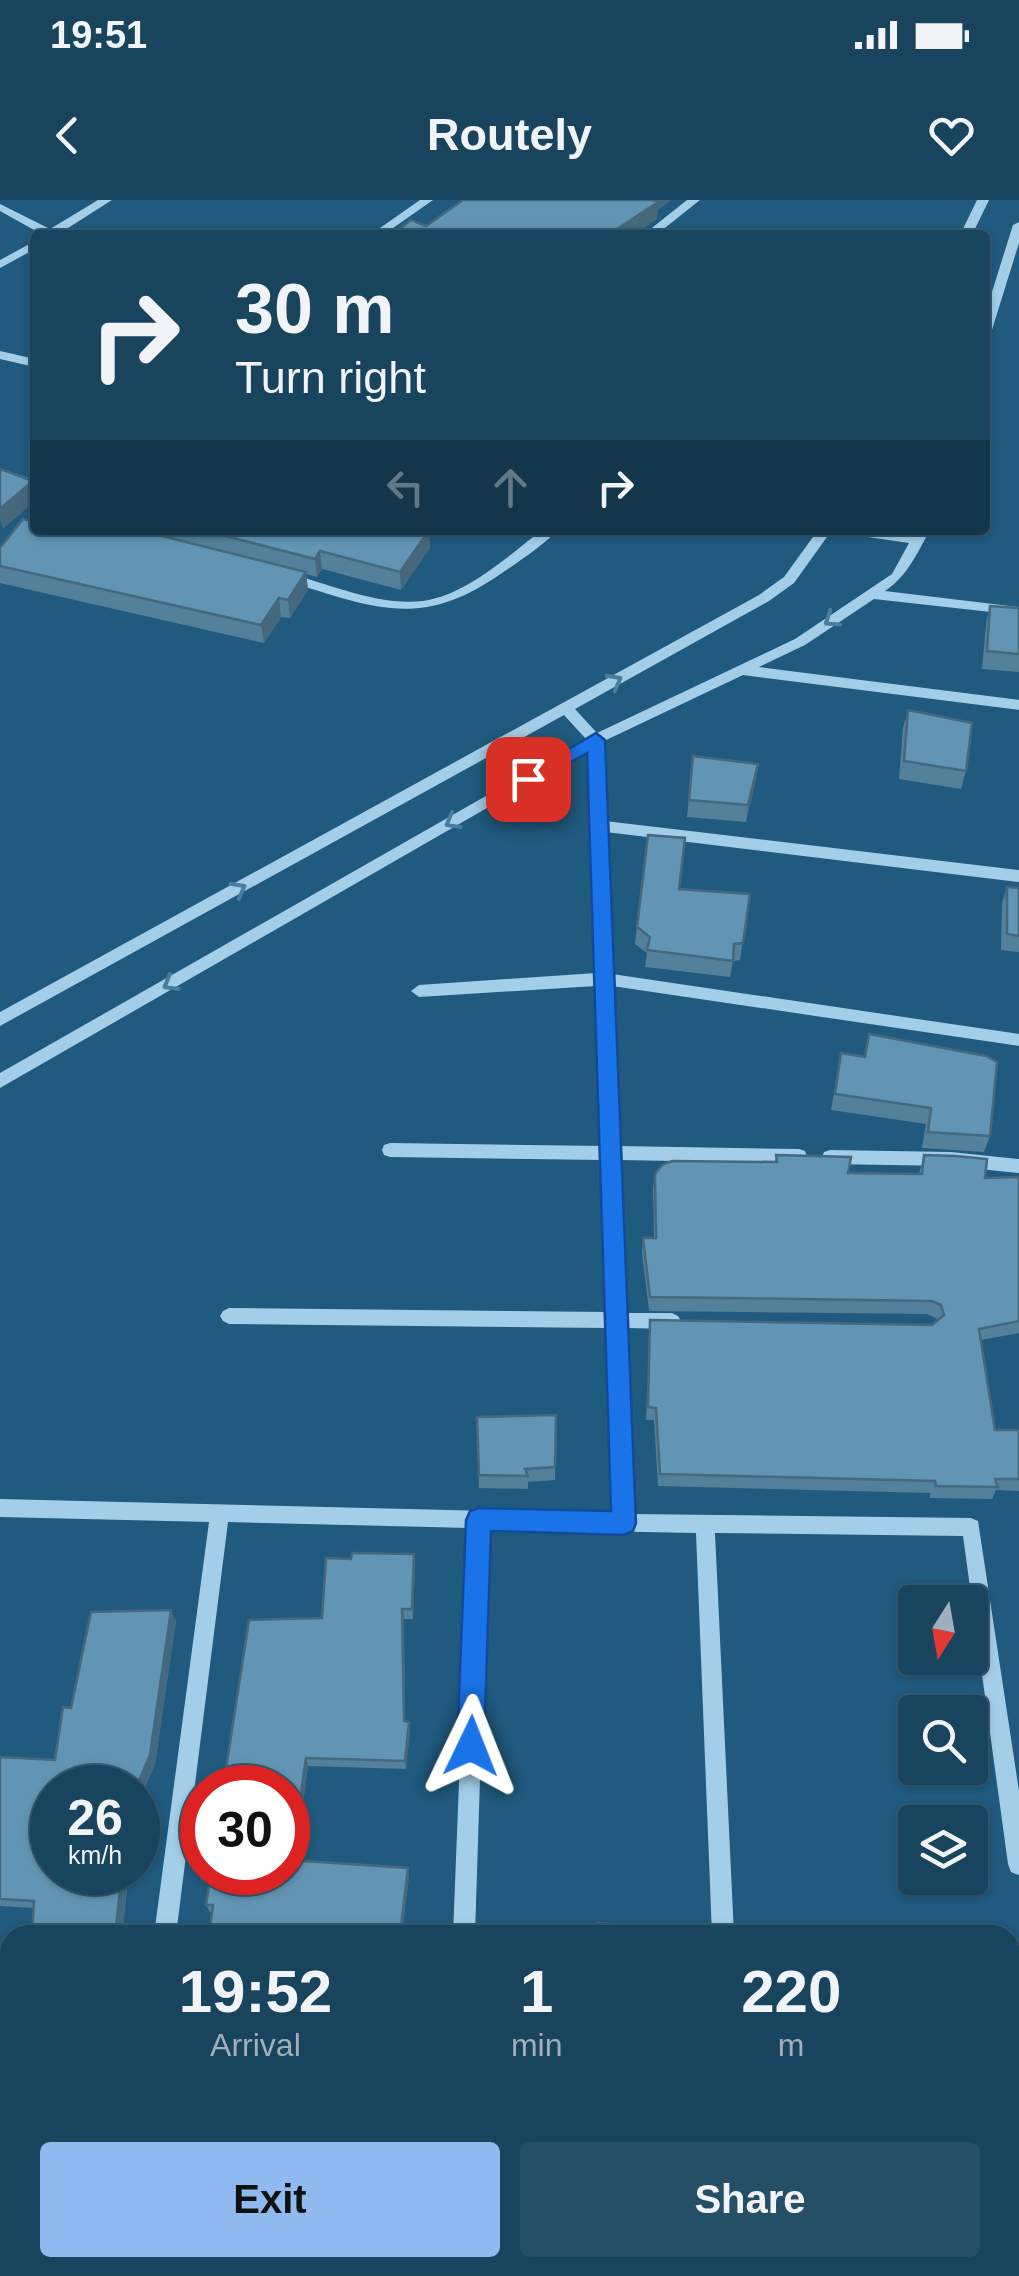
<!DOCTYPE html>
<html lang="en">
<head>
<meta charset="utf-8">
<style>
  body { margin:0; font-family:Arial,sans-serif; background:#254e67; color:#f1f3f6; height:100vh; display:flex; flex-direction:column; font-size:38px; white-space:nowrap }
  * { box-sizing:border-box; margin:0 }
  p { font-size:32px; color:#9fb0bc }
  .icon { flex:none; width:55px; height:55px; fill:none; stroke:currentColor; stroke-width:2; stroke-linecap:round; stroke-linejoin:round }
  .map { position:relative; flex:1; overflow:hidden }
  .side { position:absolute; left:0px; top:1725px; width:1020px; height:352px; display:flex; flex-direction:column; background:#18445e; border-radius:30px 30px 0 0; box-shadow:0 2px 8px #0004,0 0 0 2px #365c73 }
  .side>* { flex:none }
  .guide { position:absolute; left:30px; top:30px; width:960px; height:305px; border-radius:10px; box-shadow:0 2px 8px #0004,0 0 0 2px #365c73; background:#18445e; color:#f1f3f6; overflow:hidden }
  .needle { width:65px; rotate:191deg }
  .fabs { position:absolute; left:898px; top:1385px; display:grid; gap:20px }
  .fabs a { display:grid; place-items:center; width:90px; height:90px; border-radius:10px; background:#18445e; box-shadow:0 2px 8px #0004,0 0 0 2px #365c73; font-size:50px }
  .speed { position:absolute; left:30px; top:1565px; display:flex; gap:20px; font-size:50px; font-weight:700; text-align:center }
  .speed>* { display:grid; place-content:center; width:130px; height:130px; border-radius:50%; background:#18445e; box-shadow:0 2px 8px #0004,0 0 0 2px #365c73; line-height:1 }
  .speed small { font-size:25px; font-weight:400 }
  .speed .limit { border:15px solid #d22; background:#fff; color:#111 }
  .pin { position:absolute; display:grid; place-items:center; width:85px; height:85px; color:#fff; margin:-42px; border-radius:20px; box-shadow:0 5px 15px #0006 }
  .me { position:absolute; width:110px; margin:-55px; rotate:2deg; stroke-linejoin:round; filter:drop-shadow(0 0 8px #0008) }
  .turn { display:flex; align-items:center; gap:35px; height:210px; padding:0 40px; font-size:45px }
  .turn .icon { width:130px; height:130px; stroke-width:2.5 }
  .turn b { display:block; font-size:70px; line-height:85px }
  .lanes { display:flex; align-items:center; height:95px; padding:0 40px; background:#0003; justify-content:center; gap:50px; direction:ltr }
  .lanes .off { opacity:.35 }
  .eta { display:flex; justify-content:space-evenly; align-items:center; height:170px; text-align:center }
  .eta b { font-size:60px; font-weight:600; line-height:70px }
  .action { display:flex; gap:20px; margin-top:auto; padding:20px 40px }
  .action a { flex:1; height:115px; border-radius:10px; background:#90b9f0; color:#111; font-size:40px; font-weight:600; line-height:115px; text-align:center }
  .action a+a { background:#254e67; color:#f1f3f6 }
  .status { display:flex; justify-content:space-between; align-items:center; height:70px; padding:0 50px; background:#18445e; direction:ltr }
  .status svg { height:28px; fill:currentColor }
  header { display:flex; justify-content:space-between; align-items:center; height:130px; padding:0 40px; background:#18445e; font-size:45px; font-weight:600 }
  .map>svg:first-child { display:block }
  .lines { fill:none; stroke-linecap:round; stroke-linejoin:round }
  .minor { fill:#a4cee7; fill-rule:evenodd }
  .wall { fill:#54809a }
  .shaded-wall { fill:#45687d }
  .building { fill:#6295b3; stroke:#45687d; stroke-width:2.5 }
  .oneway { stroke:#487d9e }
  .route { fill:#1a73e8; stroke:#114b97; stroke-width:2.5 }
</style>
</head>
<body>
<div class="status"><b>19:51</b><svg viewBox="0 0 49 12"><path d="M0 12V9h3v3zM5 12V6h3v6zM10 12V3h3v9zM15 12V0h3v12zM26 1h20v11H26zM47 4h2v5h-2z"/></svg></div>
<header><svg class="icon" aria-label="back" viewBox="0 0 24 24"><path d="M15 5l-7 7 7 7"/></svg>Routely<svg class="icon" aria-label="heart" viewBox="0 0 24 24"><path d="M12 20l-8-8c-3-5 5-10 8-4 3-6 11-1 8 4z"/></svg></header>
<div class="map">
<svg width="1019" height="2076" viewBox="0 0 1019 2076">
  <rect width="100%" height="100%" fill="#205a7e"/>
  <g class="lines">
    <path class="minor" d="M98,0H112L57,35H43L0,11V4L50,29Z
      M420,0H433L383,35H370Z
      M687,0H700L656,35H643Z
      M977,0H989L972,35H960Z
      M1019,22V43L991,133L985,137V114L1013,25Z
      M35,41V49L0,68V60Z
      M0,151L35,159V167L0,159Z
      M0,269L35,280V288L0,277Z
      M542,330H558C542,346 521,360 502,373C418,432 372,406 282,380L280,377L287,373C330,384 377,406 423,401C467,395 508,356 542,330Z
      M818,330H832L794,383L769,401L575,509L597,533L795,439L892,374L909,343L847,334L840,330H877L914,335L916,330H930C918,351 908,376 885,391L1019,407V415L874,399L805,445L759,467L1019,500V510L743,475L602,542L605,621L1019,670V682L606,632L612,774L1019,834V846L612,786L619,946L799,949L805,951L807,956L805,961L799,963L619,960L625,1113H672L678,1116L681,1121L678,1126L672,1129L626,1128L633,1314L971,1318L978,1321L1019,1591V1675L1011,1672L1008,1664L963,1336L715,1333L734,1735H712L696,1333L488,1329L475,1735H453L469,1328L228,1322L176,1735H154L209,1322L0,1317V1299L614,1314L608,1128L229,1124L223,1121L220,1116L223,1111L229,1108L607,1112L602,960L390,957L384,955L382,950L384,945L390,943L602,946L596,786L419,797L411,791L419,785L596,773L588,550L0,888V873L586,539L564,515L0,826V812L759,395L784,377Z
      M830,950L951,952L1019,959V973L951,966L830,964L824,962L822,957L824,952Z
      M111,2068H135L133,2076H109Z
      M439,2068H463V2076H439Z
      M725,2068H749L750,2076H726Z"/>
  </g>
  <path class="wall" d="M107,330H428L430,348L401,390L322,369L317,377L306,374L308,390L290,418L281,417L264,443L0,383V348L102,336Z
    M990,406L1019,408V472L982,469L986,424Z
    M908,510L966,571L961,589L899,579L903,528Z
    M693,556L758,564L746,622L687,617Z
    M1007,687L1019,688V752L1001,750L1002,703Z
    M679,689L750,694L740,760L733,761L730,777L645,767L647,753L635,744L637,727Z
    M869,834L990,936L984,952L922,948L926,924L831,910L841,853L864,856Z
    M776,955L848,973L919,974L924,955L985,978L1019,977V1133L981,1140L995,1230H1019V1291L996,1290L992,1299L930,1298V1293L658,1286L654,1220H646L650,1120L932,1125L937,1121L936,1118L927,1114L649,1111L642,1052L643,1038H654L653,988L655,974L775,962Z
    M556,1215L555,1280L528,1282V1289L479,1288L477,1217Z
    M415,1364L413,1419H404L405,1521L410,1530L406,1569L308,1566L295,1661L409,1675L402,1735H209L212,1712H210L206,1705L322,1418Z
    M176,1420L155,1564L140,1599L138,1613V1588L122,1735H32L33,1708L0,1706V1557L55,1560L71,1508Z
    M567,2068L566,2076L484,2073V2072Z
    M912,2068H1010L1019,2076H912Z"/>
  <path class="shaded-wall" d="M650,0H671L658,10L657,19L634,35H608Z
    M33,281L35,301L3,329L0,319V309Z
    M429,330L430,348L401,390L400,372Z
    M320,351L322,369L317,377L315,359Z
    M306,372L308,390L290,418L288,400Z
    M279,398L281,417L264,443L261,425Z
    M758,564L756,581L746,622L748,605Z
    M414,1354L415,1364L413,1419L412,1409Z
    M402,1409L404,1419L405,1530L404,1521Z
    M171,1410L176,1420L155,1564L140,1599L138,1613V1588H136Z
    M409,1522L410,1530L406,1569L405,1561Z
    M306,1558L308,1566L294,1668L291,1660Z
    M408,1668L409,1675L402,1735H400Z
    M122,1672H128L122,1735H115Z
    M0,1826L4,1829L0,1866Z"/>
  <path class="building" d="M463,0H653L658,2L608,35H494L481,30L475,35H392L411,20L426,26Z
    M0,269L33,281L0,309Z
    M23,319L35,322V330H73L102,336L107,330H138L306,372L288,400L279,398L261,425L0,366V348Z
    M202,330H429L400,372L320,351L315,359Z
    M990,406L1019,408V454L987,451Z
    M908,510L972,523L966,571L904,561Z
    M693,556L758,564L748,605L689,600Z
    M648,635L685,638L679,689L750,694L743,743L734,744L733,761L647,750L650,737L637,727Z
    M1007,687L1019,688V736L1007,734Z
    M869,834L986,856L997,862L990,936L928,932L931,908L835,894L841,853L865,857Z
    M776,955L851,957L848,973L922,974L924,955L956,956L987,959L985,978L1019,977V1121L979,1129L995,1230H1019V1279H995L998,1287L936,1286L935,1281L660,1274L656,1208L648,1207L650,1120L932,1125L944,1115L941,1105L932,1101L650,1097L643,1038H656L655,974L662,965L672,961L777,962Z
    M556,1215L555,1267L525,1269L528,1276L479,1275L477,1217Z
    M352,1353L414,1354L412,1409H402L404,1521L409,1522L405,1561L306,1558L291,1660L408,1668L400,1735H209L213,1705H206L211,1672H288V1588H223L249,1420L322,1418L326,1358L351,1359Z
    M171,1410L150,1555L136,1588H52V1672H122L115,1735H32L34,1701L0,1699V1557L55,1560L63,1507L71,1508L91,1412Z
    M597,1723L690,1729V1735H597Z
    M772,1726L956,1735H773Z
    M1010,1947L1019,2049V2076H919V2068H1010Z
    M0,1995H10V2057L0,2056Z
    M160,2068L302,2076H159Z
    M485,2068H567V2075L484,2072Z"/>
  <defs><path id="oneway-chevron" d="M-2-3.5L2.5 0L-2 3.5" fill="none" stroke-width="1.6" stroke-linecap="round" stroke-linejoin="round" transform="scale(2.5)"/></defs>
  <g class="oneway">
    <use href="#oneway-chevron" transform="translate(831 420) rotate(146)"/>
    <use href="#oneway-chevron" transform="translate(615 481) rotate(-29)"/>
    <use href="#oneway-chevron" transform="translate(452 622) rotate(150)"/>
    <use href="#oneway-chevron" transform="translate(239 689) rotate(-29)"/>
    <use href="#oneway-chevron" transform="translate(170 784) rotate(150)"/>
  </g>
  <path class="route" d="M596,533L605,540L636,1323L633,1331L624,1335L491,1331L484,1546L480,1555L471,1559L461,1555L457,1546L466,1320L470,1311L479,1308L611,1311L587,553L534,583H521L518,579Z"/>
</svg>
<div class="fabs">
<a><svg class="needle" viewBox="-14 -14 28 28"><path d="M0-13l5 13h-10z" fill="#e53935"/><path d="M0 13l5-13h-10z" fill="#9fb0bc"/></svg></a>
<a><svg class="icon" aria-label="search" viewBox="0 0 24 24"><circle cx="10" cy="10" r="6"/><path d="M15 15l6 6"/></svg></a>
<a><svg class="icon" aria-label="layers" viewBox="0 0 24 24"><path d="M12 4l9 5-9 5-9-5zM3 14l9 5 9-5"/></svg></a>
</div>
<div class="speed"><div>26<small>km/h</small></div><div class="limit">30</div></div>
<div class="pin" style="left:528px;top:579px;background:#d93025"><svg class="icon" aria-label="arrive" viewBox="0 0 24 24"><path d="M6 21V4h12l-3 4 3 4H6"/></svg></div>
<svg class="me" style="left:471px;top:1546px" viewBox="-20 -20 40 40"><path d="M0-17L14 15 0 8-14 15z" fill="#1a73e8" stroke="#fff" stroke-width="4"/></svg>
<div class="guide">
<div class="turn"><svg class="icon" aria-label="right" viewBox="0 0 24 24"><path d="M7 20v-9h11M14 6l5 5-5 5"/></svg><div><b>30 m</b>Turn right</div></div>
<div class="lanes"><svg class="icon off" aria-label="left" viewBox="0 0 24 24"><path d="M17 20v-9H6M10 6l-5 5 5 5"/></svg><svg class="icon off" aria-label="ahead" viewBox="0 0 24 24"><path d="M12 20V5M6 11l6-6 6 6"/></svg><svg class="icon" aria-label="right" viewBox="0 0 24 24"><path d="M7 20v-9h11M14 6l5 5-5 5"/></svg></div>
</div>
<section class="side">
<div class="eta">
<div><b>19:52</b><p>Arrival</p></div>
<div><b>1</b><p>min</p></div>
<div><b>220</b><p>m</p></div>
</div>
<div class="action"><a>Exit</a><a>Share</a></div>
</section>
</div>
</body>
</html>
